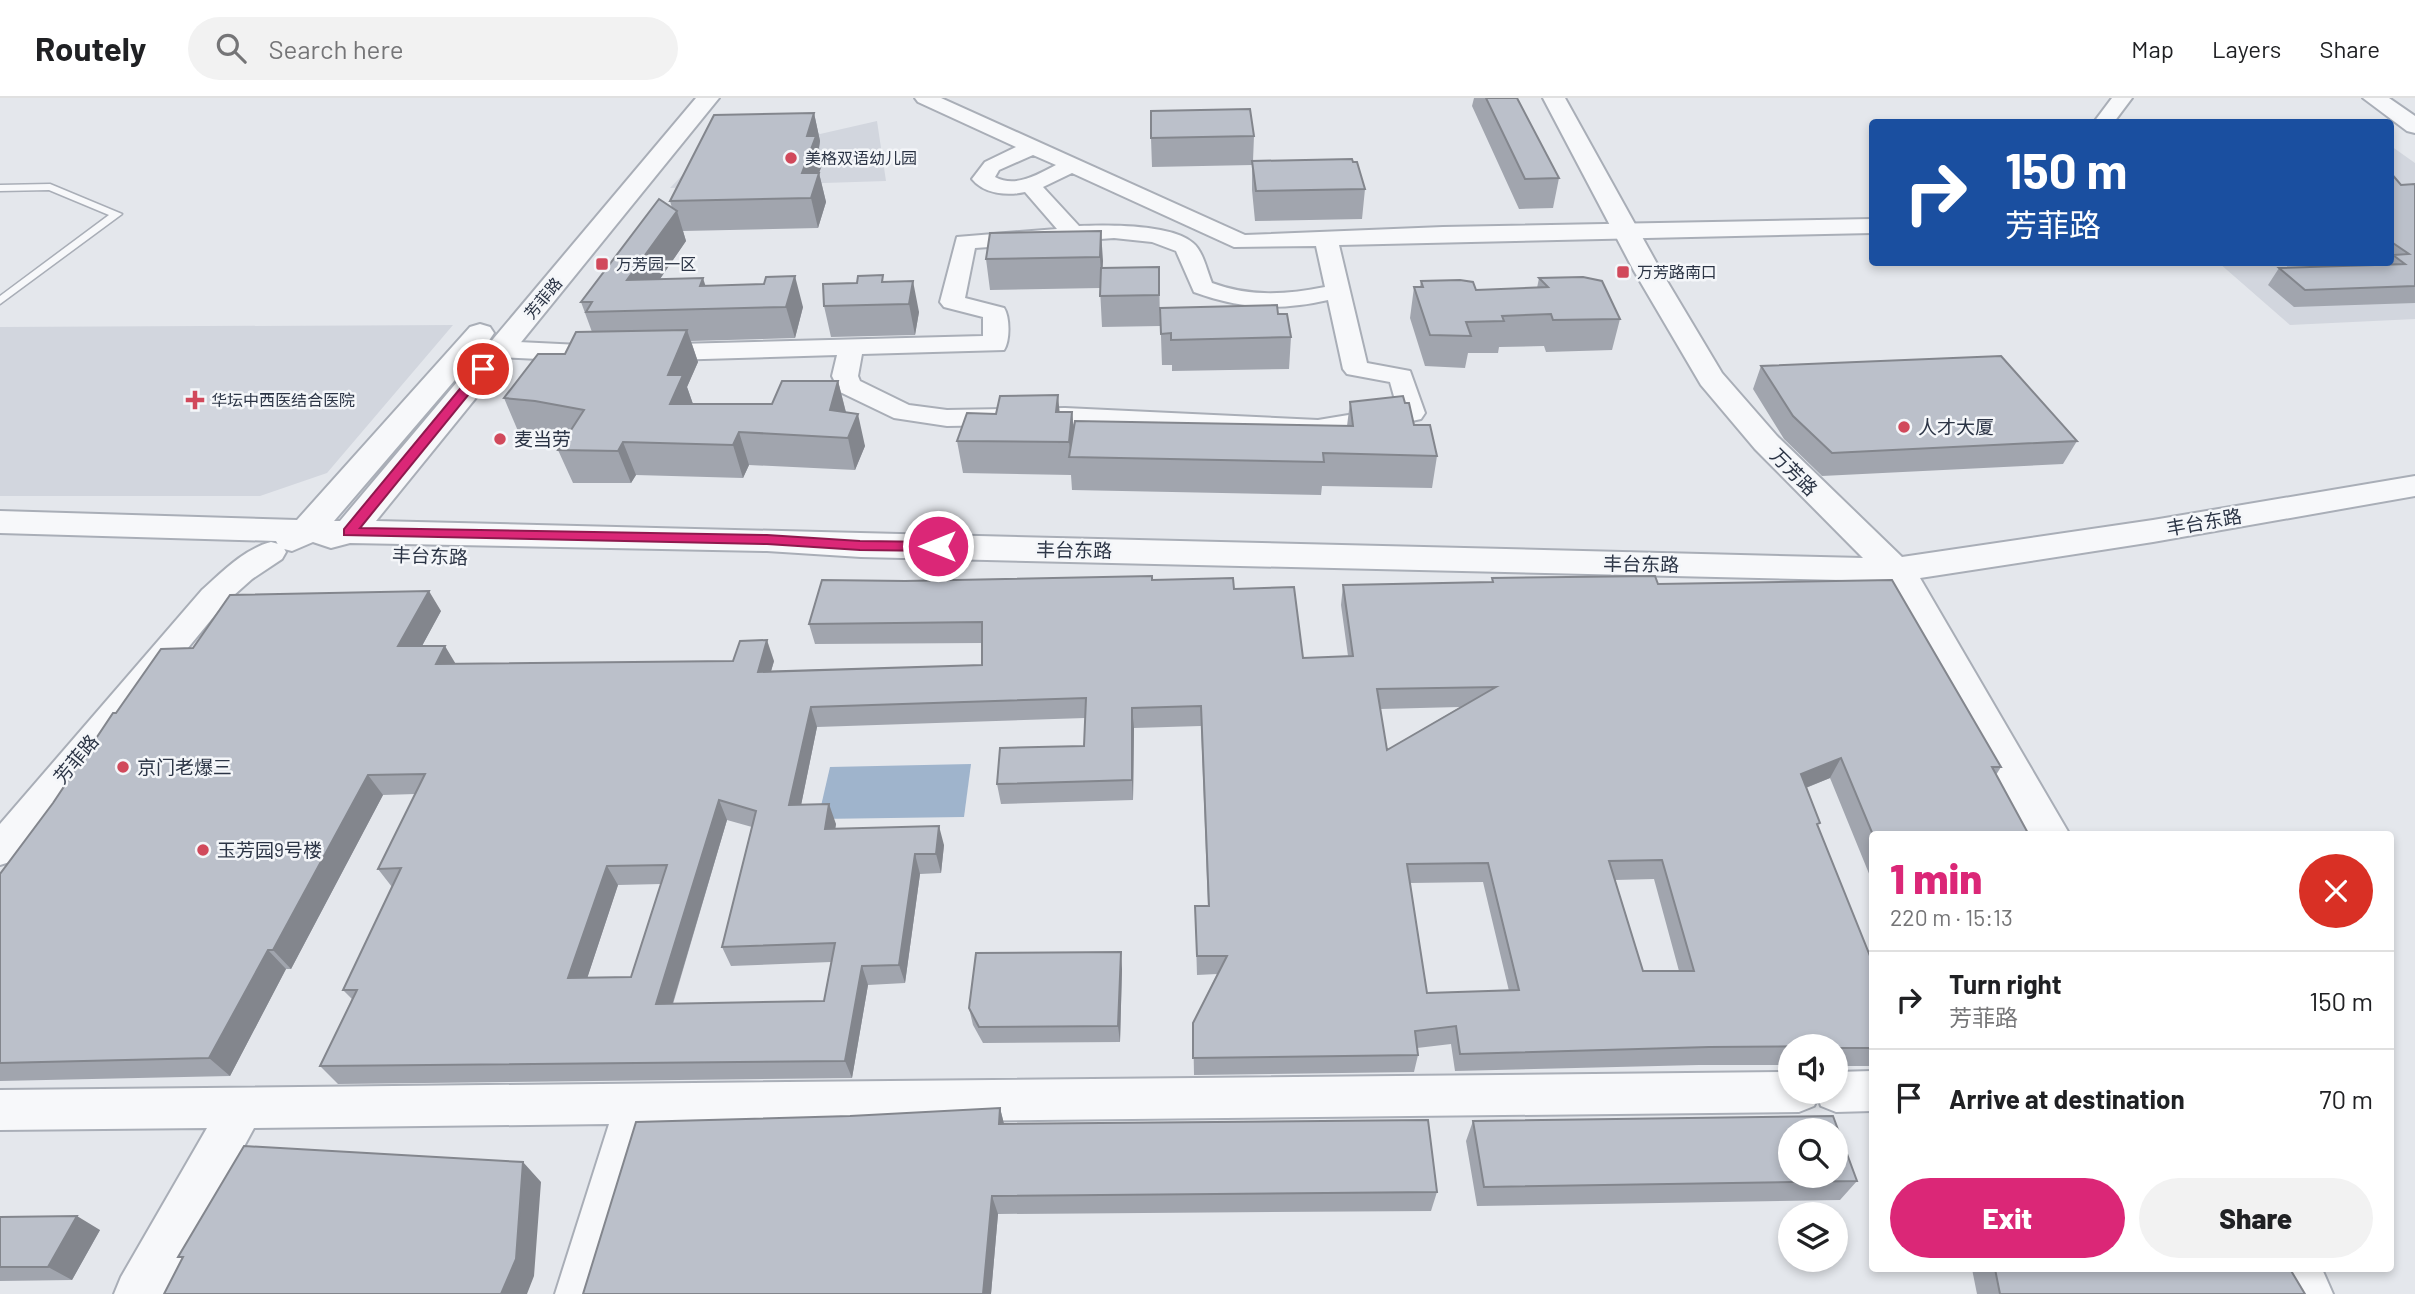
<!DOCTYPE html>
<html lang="en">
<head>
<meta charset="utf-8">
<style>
  body { margin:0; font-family:Barlow,"Noto Sans SC",sans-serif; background:#f2f2f2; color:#202124; height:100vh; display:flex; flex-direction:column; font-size:26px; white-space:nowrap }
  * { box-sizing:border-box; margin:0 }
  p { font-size:23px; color:#757577 }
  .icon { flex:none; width:38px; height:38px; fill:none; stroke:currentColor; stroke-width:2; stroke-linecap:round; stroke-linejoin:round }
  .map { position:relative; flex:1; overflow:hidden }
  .side { position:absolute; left:1869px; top:733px; width:525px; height:441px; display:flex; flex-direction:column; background:#fff; border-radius:7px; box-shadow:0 4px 10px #0003 }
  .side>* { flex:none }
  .top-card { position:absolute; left:1869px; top:21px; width:525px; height:147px; border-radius:7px; box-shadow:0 4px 10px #0003; background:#1a4fa0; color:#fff; overflow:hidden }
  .buttons { position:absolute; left:1778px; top:936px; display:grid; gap:14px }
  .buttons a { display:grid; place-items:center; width:70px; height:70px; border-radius:50%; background:#fff; box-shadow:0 4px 10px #0003; font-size:35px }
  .pin { position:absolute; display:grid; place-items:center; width:60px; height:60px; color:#fff; margin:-30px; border:4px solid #fff; border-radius:50%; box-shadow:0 2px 7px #0007 }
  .me { position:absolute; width:77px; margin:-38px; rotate:270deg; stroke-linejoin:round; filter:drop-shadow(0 0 5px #0008) }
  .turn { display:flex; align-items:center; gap:24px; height:147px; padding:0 21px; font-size:32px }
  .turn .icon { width:91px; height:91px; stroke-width:2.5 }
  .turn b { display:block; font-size:49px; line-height:60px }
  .round { display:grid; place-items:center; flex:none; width:74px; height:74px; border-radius:37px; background:#f2f2f2 }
  .overview { display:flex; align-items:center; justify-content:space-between; height:119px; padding:0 21px }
  h1 { font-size:42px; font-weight:800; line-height:52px; color:#db2777 }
  .button { display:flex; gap:14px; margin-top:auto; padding:14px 21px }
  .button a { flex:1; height:80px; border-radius:42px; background:#db2777; color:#fff; font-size:28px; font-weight:800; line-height:80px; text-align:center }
  .button a+a { background:#f2f2f2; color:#202124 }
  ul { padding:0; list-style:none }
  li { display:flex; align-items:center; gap:21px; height:98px; padding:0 21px; border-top:2px solid #e0e0e0 }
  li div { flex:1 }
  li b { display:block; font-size:26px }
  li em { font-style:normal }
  header { display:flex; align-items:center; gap:42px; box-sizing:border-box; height:98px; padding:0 35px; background:#fff; border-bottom:2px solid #e0e0e0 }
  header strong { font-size:33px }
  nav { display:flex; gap:38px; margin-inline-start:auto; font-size:24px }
  .search { width:490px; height:63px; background:#f2f2f2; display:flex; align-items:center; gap:18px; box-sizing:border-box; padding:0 24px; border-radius:38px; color:#757577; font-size:26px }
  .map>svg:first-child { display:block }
  .built { fill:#d2d6de }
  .water { fill:#9fb4cc }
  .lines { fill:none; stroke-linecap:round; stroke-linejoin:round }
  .service-casing { stroke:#a9aeb7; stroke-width:3 }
  .minor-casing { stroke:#a9aeb7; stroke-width:4 }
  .tertiary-casing { stroke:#a9aeb7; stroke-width:4 }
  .service { fill:#f7f8fa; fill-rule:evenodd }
  .minor { fill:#f7f8fa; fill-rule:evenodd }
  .tertiary { fill:#f7f8fa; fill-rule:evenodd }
  .wall { fill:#a1a5ae; fill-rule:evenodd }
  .shaded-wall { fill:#83868d }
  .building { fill:#bbc0ca; stroke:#83868d; stroke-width:2; fill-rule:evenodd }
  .route { fill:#db2777; stroke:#8e194d; stroke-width:2 }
  .poi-dot { fill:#d1495b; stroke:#f4f6f9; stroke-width:2.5 }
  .labels { text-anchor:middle; stroke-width:5; stroke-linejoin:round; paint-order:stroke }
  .far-poi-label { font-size:16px; fill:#2b3445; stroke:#f4f6f9; text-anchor:start }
  .far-street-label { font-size:16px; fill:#2b3445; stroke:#f4f6f9 }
  .poi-label { font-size:19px; fill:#2b3445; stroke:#f4f6f9; text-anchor:start }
  .street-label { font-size:19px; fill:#2b3445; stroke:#f4f6f9 }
</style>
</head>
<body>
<header>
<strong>Routely</strong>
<div class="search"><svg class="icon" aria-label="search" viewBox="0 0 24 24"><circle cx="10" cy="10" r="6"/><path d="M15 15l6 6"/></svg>Search here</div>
<nav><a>Map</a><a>Layers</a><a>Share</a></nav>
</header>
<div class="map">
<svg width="2415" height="1196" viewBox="0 0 2415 1196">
  <rect width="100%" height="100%" fill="#e4e7ec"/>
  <path class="built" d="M877,23L886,83L670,90L726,32L807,30L820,36Z
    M2391,48L2415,65V221L2290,227L2219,165L2390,164Z
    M453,227L327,375L260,398H0V229Z"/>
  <path class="water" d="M971,666L964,719L818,721L830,669Z"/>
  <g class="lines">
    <g class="service-casing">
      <path id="service" d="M50,86L122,116L0,206V198L109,117L49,92L0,93V87Z"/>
    </g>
    <g class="minor-casing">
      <path id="minor" d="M915,0H941L1245,137L1443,129L1872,121V135L1339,147L1367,265L1410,273L1425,315L1421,321L1412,323L1318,338L1065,326L947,328L894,320L840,294L832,278L837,257L601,264L500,259L491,256L487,251L491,246L500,243L601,248L983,238V219L944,209L940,204L957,139L1057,131L1025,94C1007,98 984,96 972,81L985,64L1016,49L918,4ZM1033,57L1056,67C1037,77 1015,90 995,79L999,72ZM1072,75L1234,149L1316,148L1325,189C1286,197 1250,199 1212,185C1207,173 1203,153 1193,145C1171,126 1107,127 1079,128L1043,89ZM1114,140L1152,144L1176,153L1194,194C1240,211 1280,213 1328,202L1343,271L1347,276L1390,284L1397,309L1318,322L1065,310L947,312L909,307L860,283L858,278L862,256L1004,252C1010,243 1010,219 1004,210L965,200L975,150Z
        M2112,0H2132L2114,24H2094Z
        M271,444L282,447L286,454L282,461L252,481L224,506L13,763L0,767V726L202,492C222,474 244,451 271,444Z
        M1872,973V1013L1836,1014L1821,1008L1818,1000L1814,1008L1799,1014L653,1026L603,1196H555L609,1026L254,1030L164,1196H114L121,1179L207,1030L0,1032V992L1790,974V994H1836V974Z"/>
    </g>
    <g class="tertiary-casing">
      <path id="tertiary" d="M696,0H719L376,423L1863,460L1755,351L1701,287L1634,173L1543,0H1565L1661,173L1722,275L1777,338L1902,459L2153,422L2415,378V398L2153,444L1920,480L2070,737H2027L1897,500L1884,483L861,459L767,453L350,445L331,450L313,444L292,453L280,450L276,443L0,435V413L297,422L470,229L480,226L490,229L494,235L490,241L334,423H340Z
        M2363,0H2389L2415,18V35L2407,33Z
        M2265,1171H2322L2333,1196H2276Z"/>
    </g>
    <use href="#service" class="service"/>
    <use href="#minor" class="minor"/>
    <use href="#tertiary" class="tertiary"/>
  </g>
  <path class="wall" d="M1474,0H1517L1559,80L1553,110L1519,111L1472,8Z
    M814,15L820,43L819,50L822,67L819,75L826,104L818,130L683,133L686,143L660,181L706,188L803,209L795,240L691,243L698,264L687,289L693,306H772L838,283L846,314L865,348L855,372L749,367L743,380L636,377L631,385H573L558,352L567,338L550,335L518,333L504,300L565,256L592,234L581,204L672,110L670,103Z
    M1254,38L1253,63L1365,91L1362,121L1255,123L1252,92V67L1152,69L1151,40Z
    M2390,74L2401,87L2415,86V205L2294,209L2268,187L2279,170L2386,167L2387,166L2385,164H2390Z
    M1101,133L1102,170L1159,169L1160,228L1102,229L1100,190L990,192L986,161Z
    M1539,180L1620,221L1612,252L1546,254L1544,248L1499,249L1498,255H1468L1465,270L1425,268L1410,220L1414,189H1420L1421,183L1476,192L1537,190Z
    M884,184L919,214L915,237L831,239L824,208Z
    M1160,210L1278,216L1291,239L1289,271L1172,273V267H1162Z
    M1761,268L2077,343L2063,366L1822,378L1784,341L1753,291Z
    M1350,304L1405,305L1414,327L1437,358L1432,390L1322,388L1321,397L1072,392L1071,377L963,375L957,343L996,316L1072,314L1074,332L1347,328Z
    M1492,480L1658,486L2001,669L1996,677L2029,737H1872V783L1830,680L1806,690L1818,728L1872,863V968H1836V948H1790V967H1699L1455,973L1451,946L1417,950L1418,957L1414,974L1194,977L1193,925L1217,876L1197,877L1195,808H1208L1201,628L1134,630L1133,702L1001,706L997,686L1084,648L1085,620L817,629L801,707L836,726L835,731L944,747L941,775L920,776L905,885L868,887L852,980L338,986L320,968L352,901L343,892L392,789L378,771L415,696L383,697L291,871H286L230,978L0,983V776L53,705L116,615L193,550L441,513L422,548L456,566L774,563L771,573L982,567V545L815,546L809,526L905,483L1152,482L1234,491L1303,560L1348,558L1341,507L1343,487L1492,484ZM1460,609L1387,652L1380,611ZM727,722L752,729L722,849L731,868L831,864L824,903L673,906ZM1654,781L1679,873H1643L1615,782ZM1483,784L1509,893L1427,895L1410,785ZM661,786L631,879L587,880L618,787Z
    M1122,871L1120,944L983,945L973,927L969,910Z
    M1000,1010L1004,1026L1437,1094L1431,1113L998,1116L991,1196H583L850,1018Z
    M1473,1023L1857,1083L1840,1102L1477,1108L1466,1043Z
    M0,1119L100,1132L72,1182L0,1183Z
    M1972,1171H2290L2305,1196H1977Z"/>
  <path class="shaded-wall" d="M814,15L820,43L819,50L822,67L819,75L826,104L818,130L811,100L802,75L807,38Z
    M677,113L686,143L638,213L627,182Z
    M1101,133L1103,163L1102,190L1100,159Z
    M795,178L803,209L795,240L786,209Z
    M703,180L713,211L700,188Z
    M913,183L919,214L915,237L909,206Z
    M687,232L698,264L687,289L694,309L670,306L668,277Z
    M838,283L846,315L830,312Z
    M1058,297L1061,329L1059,346L1056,314Z
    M1072,314L1075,346L1071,359L1069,344Z
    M858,316L865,348L855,372L848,340Z
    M739,334L749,367L743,380L733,347Z
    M623,344L636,377L631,385L618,353Z
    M429,493L441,513L411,568L398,548Z
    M767,542L774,563L765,594L758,574Z
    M445,548L457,568L436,566Z
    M811,609L817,629L797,727L789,707Z
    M1132,610L1134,630L1133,702L1132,682Z
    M1841,660L1830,680L1790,696L1801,676Z
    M368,677L383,697L291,871L273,852Z
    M719,702L727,722L667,924L656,906Z
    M829,706L836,726L832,751L825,731Z
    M939,728L944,747L941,775L936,756Z
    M915,756L920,776L905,885L899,867Z
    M607,768L618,787L581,899L568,880Z
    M268,852L286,871L230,978L209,960Z
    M1121,854L1122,871L1120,944L1118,928Z
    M862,868L868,887L852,980L845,963Z
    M1000,1010L1005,1030L999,1026Z
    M523,1064L541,1084L534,1178L527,1196H501Z
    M992,1098L998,1116L991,1196H983Z
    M77,1118L100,1132L72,1182L48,1169Z"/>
  <path class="building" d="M1486,0H1517L1559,80L1525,81Z
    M1250,11L1254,38L1151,40V13Z
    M814,15L807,38H816L802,75H819L811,100L670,103L714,17Z
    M1352,61L1353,64H1357L1365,91L1256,93L1252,63Z
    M2390,74L2401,87L2415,86V188L2305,192L2279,170L2405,166L2393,157L2409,156L2390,143Z
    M659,101L677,113L627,182L703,180L700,188L764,186L766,179L795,178L786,209L586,214L592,204H581Z
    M1101,133L1100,159L986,161L990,135Z
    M1159,169V197L1100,198L1101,170Z
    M883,177L882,184L913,183L909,206L824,208L823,186L857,185L858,178Z
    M1583,179L1602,183L1620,221L1553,222L1551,216L1502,218L1504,223L1466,224L1471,238L1430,237L1414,189H1423L1421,183L1460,182L1473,184L1476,192L1548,189L1539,180Z
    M1277,207L1278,216H1287L1291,239L1171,242V235L1161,236L1160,210Z
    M687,232L668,277H683L670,306H772L782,283H838L830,312L858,316L848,340L739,334L733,347L623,344L618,353L558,352L584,312L535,303L504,300L538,256H565L576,234Z
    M2001,258L2077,343L1832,355L1793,318L1761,268Z
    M1058,297L1056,314H1072L1069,344L957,343L967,315L996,316L1000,298Z
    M1403,298L1405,305H1409L1414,327H1430L1437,358L1323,355L1324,364L1069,359L1075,323L1353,328L1350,304Z
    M1152,478V482L1233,480L1234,491L1294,489L1303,560L1353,558L1343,487L1493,484L1492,480L1655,478L1658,486L1892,482L2001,669H1992L2029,737H1873L1841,660L1801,676L1820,725L1817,726L1872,863V950H1836V948L1709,949L1460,956L1456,928L1415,933L1418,957L1193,960V925L1227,858H1197L1195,808H1209L1201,608L1132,610V682L997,686L1000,650L1084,648L1086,600L811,609L789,707L829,706L825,731L939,728L936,756H915L899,867L862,868L845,963L320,968L357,892H343L401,770L378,771L425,676L368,677L273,852H268L209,960L0,965V776L53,705L113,615H116L161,551L193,550L230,497L429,493L398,548H445L436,566L733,563L740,543L767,542L758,574L982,567V524L809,526L822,482L905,483ZM1496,589L1387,652L1377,591ZM719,702L756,713L722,849L835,845L824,903L656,906ZM1662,762L1694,873H1643L1609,763ZM1488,765L1519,892L1427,895L1407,766ZM667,767L631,879L568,880L607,768Z
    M1121,854L1118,928L979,929L969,910L976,855Z
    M1000,1010L999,1026L1428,1022L1437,1094L992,1098L983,1196H583L636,1024L850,1018Z
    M1833,1018L1857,1083L1484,1089L1473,1023ZM1790,1032H1836V1078H1790Z
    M244,1048L523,1064L516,1161L501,1196H164L183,1159H178Z
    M77,1118L48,1169H0V1119Z
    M1995,1171H2290L2305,1196H2000Z"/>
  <path class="route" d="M483,268L489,271L487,274L360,430L767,437L860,443L938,444L945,448L938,453L860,452L767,446L344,437V431L478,269Z"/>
  <g class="poi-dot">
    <circle cx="791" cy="60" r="7"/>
    <rect x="595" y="159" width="14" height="14" rx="3.5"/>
    <rect x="1616" y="167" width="14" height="14" rx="3.5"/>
    <path d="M191.5 291.5h7v7h7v7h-7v7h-7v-7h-7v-7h7z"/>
    <circle cx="1904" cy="329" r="7"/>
    <circle cx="500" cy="341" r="7"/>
    <circle cx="123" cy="669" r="7"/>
    <circle cx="203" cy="752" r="7"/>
  </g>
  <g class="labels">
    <g class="far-poi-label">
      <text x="805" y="66">美格双语幼儿园</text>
      <text x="616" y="172">万芳园一区</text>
      <text x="1637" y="180">万芳路南口</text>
      <text x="211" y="308">华坛中西医结合医院</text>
    </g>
    <g class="far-street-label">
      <text transform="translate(543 200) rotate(-50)" y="6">芳菲路</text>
    </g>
    <g class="poi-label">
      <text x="1918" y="336">人才大厦</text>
      <text x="514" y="348">麦当劳</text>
      <text x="137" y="676">京门老爆三</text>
      <text x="217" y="759">玉芳园9号楼</text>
    </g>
    <g class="street-label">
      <text transform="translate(1794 374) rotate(45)" y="7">万芳路</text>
      <text transform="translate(2204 424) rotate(-10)" y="7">丰台东路</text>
      <text transform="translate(1074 452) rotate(1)" y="7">丰台东路</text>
      <text transform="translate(430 458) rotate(2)" y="7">丰台东路</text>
      <text transform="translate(1641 466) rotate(1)" y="7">丰台东路</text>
      <text transform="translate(76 661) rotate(-50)" y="7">芳菲路</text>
    </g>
  </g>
</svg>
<div class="buttons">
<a><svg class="icon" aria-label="sound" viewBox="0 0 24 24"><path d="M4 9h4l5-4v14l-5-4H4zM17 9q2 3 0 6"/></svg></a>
<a><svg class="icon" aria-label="search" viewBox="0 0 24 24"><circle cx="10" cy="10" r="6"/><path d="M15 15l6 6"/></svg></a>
<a><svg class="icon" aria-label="layers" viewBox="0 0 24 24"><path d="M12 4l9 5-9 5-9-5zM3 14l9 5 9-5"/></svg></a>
</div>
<div class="pin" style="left:483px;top:271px;background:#d93025"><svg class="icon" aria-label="arrive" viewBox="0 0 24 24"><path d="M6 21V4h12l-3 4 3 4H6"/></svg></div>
<svg class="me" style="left:938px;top:448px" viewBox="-20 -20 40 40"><circle r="17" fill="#db2777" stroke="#fff" stroke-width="3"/><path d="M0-11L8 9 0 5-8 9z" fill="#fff"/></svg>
<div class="top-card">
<div class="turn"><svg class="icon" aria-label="right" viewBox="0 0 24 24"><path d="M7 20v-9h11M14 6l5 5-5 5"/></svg><div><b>150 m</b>芳菲路</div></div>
</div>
<section class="side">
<div class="overview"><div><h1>1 min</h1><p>220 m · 15:13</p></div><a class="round" style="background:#d93025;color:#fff"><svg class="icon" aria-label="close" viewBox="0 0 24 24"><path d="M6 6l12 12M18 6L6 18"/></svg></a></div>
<ul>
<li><svg class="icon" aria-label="right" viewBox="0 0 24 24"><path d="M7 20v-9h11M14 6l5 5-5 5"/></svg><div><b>Turn right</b><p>芳菲路</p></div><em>150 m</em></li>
<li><svg class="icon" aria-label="arrive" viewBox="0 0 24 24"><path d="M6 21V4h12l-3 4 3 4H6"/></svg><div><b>Arrive at destination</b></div><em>70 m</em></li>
</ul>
<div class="button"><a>Exit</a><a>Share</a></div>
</section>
</div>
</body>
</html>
